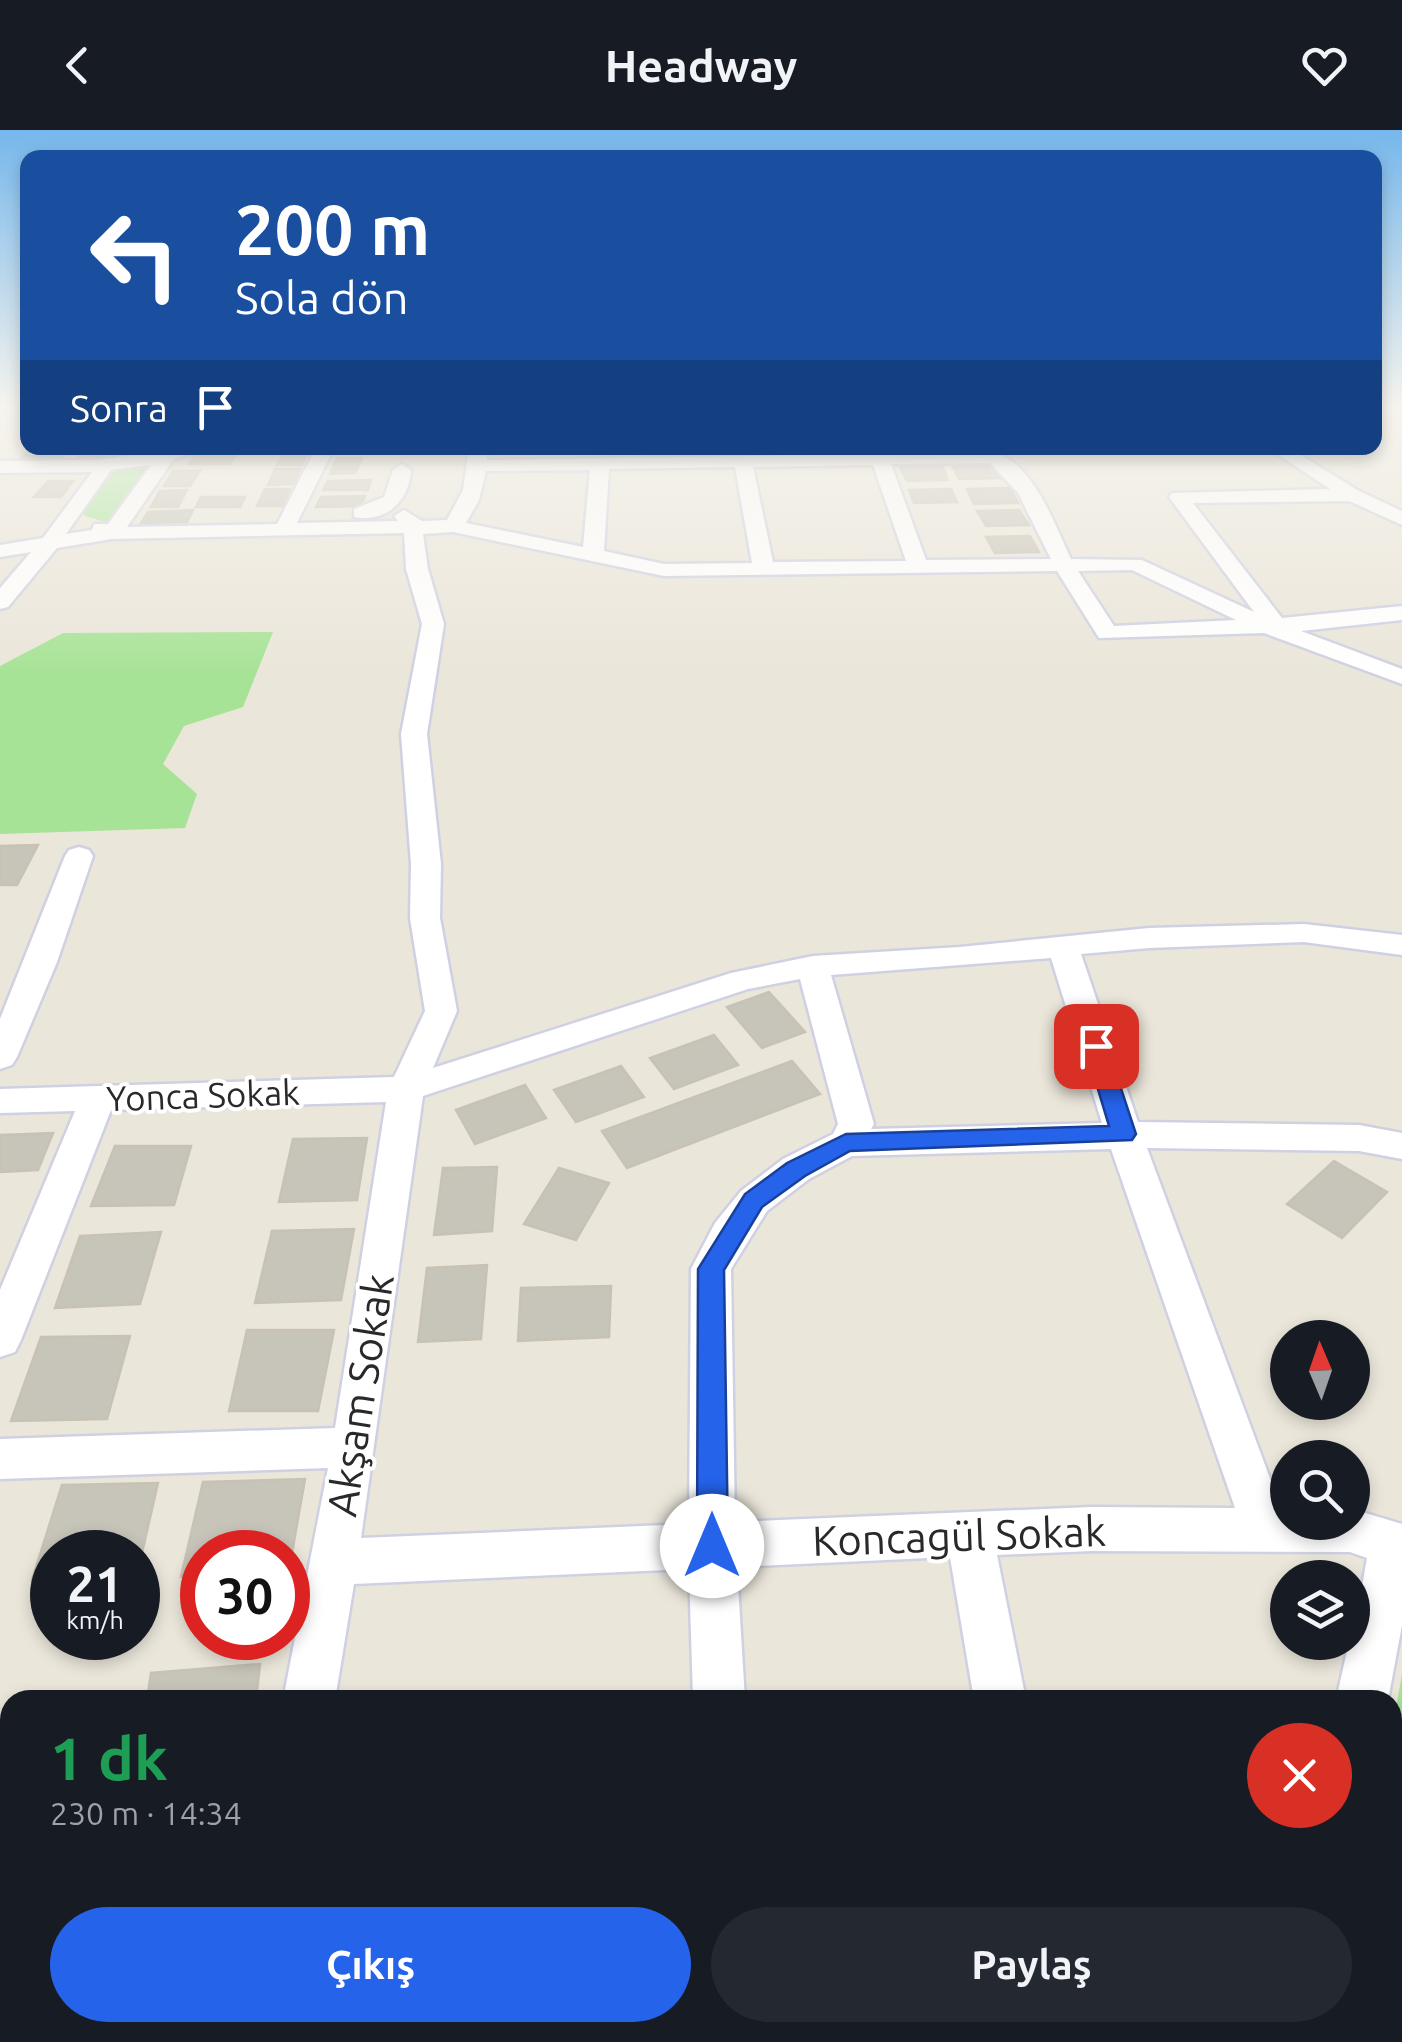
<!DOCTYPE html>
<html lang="tr">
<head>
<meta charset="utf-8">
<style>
  body { margin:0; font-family:Ubuntu,sans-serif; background:#242831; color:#f1f3f6; height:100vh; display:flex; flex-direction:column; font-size:38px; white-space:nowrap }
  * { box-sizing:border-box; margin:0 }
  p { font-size:32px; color:#9ea1a6 }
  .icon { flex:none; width:55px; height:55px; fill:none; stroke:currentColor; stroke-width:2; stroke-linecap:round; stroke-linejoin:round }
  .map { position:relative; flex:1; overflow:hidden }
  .details { position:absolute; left:0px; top:1560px; width:1402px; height:352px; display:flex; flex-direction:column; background:#171b24; border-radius:30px 30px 0 0; box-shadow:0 5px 15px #0003 }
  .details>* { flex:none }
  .guide { position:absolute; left:20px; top:20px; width:1362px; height:305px; border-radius:20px; box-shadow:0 5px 15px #0003; background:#1a4fa0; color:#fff; overflow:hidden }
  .needle { width:65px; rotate:358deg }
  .buttons { position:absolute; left:1270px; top:1190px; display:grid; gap:20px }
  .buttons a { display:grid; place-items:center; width:100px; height:100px; border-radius:50%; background:#171b24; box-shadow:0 5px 15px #0003; font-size:50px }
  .speed { position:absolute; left:30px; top:1400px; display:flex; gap:20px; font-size:50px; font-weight:700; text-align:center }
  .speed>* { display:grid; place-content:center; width:130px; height:130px; border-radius:50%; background:#171b24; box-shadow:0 5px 15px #0003; line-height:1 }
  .speed small { font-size:25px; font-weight:400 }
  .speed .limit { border:15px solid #d22; background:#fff; color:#111 }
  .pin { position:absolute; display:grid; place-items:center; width:85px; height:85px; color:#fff; margin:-42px; border-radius:20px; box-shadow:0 5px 15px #0006 }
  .me { position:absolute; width:110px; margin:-55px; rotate:0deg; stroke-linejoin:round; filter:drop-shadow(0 0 8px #0008) }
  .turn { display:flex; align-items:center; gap:35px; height:210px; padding:0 50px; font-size:45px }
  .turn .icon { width:130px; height:130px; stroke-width:2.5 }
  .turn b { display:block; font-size:70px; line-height:85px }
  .then { display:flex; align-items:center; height:95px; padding:0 50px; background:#0003; gap:20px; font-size:38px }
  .round { display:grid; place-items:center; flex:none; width:105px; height:105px; border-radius:52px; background:#242831 }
  .headline { display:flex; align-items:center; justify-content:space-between; height:170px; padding:0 50px }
  h1 { font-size:60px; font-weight:700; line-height:75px; color:#1e9e55 }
  .button { display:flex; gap:20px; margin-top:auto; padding:20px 50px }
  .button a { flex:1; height:115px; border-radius:60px; background:#2563eb; color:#fff; font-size:40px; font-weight:700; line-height:115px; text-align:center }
  .button a+a { background:#242831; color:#f1f3f6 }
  header { display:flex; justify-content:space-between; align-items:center; height:130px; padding:0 50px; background:#171b24; font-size:45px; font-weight:700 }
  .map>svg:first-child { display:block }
  .green { fill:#a7e396 }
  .building { fill:#c7c4b9; stroke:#c7c2b4; stroke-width:2.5 }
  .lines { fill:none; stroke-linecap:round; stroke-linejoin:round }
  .minor-casing { stroke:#cfd1e2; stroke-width:5 }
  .minor { fill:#fff; fill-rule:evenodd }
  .route { fill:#2563eb; stroke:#184099; stroke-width:2.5 }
  .labels { text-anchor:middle; stroke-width:8; stroke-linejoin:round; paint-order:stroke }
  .street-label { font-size:35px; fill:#292929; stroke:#fff }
  .near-street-label { font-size:42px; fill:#292929; stroke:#fff }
</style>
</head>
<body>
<header><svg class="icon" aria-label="back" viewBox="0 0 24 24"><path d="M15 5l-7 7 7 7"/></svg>Headway<svg class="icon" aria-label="heart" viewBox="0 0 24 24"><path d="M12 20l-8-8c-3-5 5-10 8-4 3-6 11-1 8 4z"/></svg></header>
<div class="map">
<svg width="1402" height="1912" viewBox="0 0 1402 1912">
  <rect width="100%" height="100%" fill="#ebe6da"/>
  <path class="green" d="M153,336L112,394L85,386L82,382L110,342Z
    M273,502L243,577L184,596L163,634L197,664L185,698L0,704V536L63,503Z
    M1402,1544V1912H1097L1094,1903L1392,1902V1600Z"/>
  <path class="building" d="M85,318H109L104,327L78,328Z
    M29,320H69L61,329H20Z
    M309,320L302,335H277L285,321Z
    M236,325L230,334H189L195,326Z
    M337,328H362L355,343L330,344Z
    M995,335L1002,348L959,349L952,336Z
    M942,336L948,350L907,351L900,337Z
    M275,339H300L294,354L268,355Z
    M173,341H200L190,356H164Z
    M371,350L368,360H323L328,351Z
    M48,351H73L61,367H34Z
    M1010,358L1018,373L974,374L967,359Z
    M265,359H290L284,376H257Z
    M951,359L957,372L914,373L909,360Z
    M187,360L178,377H151L160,361Z
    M365,366L361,376L316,377L321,367Z
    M201,367H245L240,377H196Z
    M193,380L187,392L141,393L148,382Z
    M1019,380L1029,395L986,396L977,381Z
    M1030,406L1039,422L995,423L986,407Z
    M38,715L17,755H0V716Z
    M769,862L805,902L762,918L727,877Z
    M714,905L738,935L674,959L650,928Z
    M792,931L820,964L627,1038L602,1001Z
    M621,936L644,967L576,992L554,960Z
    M525,955L546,988L475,1014L456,980Z
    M53,1003L38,1040L0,1042V1005Z
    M367,1008L357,1070L279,1072L293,1009Z
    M115,1016H191L174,1075L91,1076Z
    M1334,1031L1387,1062L1342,1108L1287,1074Z
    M497,1037L492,1101L434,1105L443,1038Z
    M559,1038L609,1053L576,1110L524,1094Z
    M354,1099L341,1170L255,1173L272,1101Z
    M161,1102L140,1174L55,1178L80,1106Z
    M487,1135L481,1209L418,1212L427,1138Z
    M611,1156L609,1207L518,1211L521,1158Z
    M247,1200H334L318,1281H229Z
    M130,1206L107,1289L11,1291L41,1207Z
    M305,1349L289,1440L288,1422H202V1446L181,1447L203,1352Z
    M158,1353L138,1440V1422H52V1449L32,1450L62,1355Z
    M260,1534L256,1570H147L151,1543Z
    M0,1777H10V1894L5,1912H0Z
    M63,1902H198L196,1912H61Z
    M861,1902H994L996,1912H863Z"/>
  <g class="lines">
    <g class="minor-casing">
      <path id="minor" d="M0,275H28V281H0Z
        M177,318H203L173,330L127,397L277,394L316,318H334L297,393L398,391L394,386L404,380L422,391L447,390L463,360L469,318H487V330L994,322C1035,335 1054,394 1071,429L1142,430L1254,482L1169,367L1172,363L1330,359L1268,318H1289L1359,361L1402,381V395L1349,371L1193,373L1282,488L1402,476V490L1301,501L1402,539V554L1264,503L1099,508L1057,441L664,446L453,402L423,404L428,439L444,494L427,604L441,734L440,788L457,881L433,938L731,843L813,826L960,817L1149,798L1304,794L1402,805V825L1304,812L1149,818L1081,824L1138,992L1359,995L1402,1003V1029L1359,1021L1147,1018L1281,1378H1288V1392H1352V1379L1402,1394V1495L1388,1570H1336L1349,1512H1352L1367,1428L1350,1422L1091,1421L997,1425L1026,1570H974L950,1427L737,1437L745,1570H693L689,1439L354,1454L335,1570H283L328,1338L0,1349V1309L335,1298L386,972L111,980L21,1210L15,1222L0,1227V1160L75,981L0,983V959L394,947L425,881L410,788L411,734L401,604L422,494L406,439L404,403L112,409L57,418L8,477L0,479V458L31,422L0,427V415L43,408L92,342L0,343V331L98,330ZM990,333L1018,363L1051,429L926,430L891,334ZM151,335L108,394H94L92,400L66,404L111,340ZM873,335L906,431L773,432L753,337ZM735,337L752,433L664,434L604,421L609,339ZM590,340L583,417L466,393L479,370L486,341ZM1132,440L1236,490L1114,496L1078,441ZM1051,828L1102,993L871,999L874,994L831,845ZM800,849L838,994L833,1004L783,1029L741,1061L715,1093L691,1139L689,1394L361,1408L423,966L748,859ZM1111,1019L1235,1378L1091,1377L735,1392L731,1139L767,1081L809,1049L852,1026Z
        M402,334L411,340C409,371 387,393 354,387V379L384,367L393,340Z
        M79,717L89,720L93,726L57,832L17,927L12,935L0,939V889L65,726L69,720Z
        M219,1902H279L277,1912H217Z
        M679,1902H762L765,1911L675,1912Z
        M1032,1902H1092L1093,1912H1033Z"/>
    </g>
    <use href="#minor" class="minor"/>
  </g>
  <linearGradient id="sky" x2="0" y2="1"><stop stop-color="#76b7eb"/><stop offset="0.51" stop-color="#f6f4ee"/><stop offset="1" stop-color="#f6f4ee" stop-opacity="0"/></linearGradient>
  <rect width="1402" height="543" fill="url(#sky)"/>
  <path class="route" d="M1096,909L1107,916L1136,1004L1132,1010L850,1021L805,1046L762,1077L724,1140L728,1416L723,1426L712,1430L702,1426L697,1416L698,1139L745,1064L787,1033L846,1004L1109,996L1085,916Z"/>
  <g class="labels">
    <g class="street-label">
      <text transform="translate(203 966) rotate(-2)" y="12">Yonca Sokak</text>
    </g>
    <g class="near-street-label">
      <text transform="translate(360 1265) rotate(-81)" y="15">Akşam Sokak</text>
      <text transform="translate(959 1406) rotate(-2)" y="15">Koncagül Sokak</text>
    </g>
  </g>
</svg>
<div class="buttons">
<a><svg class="needle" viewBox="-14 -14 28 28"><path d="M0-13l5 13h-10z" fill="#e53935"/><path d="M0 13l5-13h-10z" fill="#9ea1a6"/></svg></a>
<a><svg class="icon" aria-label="search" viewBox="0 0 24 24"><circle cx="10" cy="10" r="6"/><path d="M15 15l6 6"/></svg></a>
<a><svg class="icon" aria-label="layers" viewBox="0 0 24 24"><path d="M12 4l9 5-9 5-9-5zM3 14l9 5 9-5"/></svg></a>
</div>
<div class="speed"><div>21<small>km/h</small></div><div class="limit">30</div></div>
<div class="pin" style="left:1096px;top:916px;background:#d93025"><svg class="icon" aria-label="arrive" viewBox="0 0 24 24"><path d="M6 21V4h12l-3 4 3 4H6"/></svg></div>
<svg class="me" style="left:712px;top:1416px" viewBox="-20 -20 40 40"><circle r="19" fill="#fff"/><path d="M0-13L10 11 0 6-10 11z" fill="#2563eb"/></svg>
<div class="guide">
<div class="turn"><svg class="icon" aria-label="left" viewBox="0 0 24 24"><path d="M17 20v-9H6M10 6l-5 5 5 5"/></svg><div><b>200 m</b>Sola dön</div></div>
<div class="then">Sonra<svg class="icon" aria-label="arrive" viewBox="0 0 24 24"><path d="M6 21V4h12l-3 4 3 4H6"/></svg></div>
</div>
<section class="details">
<div class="headline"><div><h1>1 dk</h1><p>230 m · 14:34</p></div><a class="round" style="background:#d93025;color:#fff"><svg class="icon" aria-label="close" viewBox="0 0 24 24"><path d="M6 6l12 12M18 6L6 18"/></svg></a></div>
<div class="button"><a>Çıkış</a><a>Paylaş</a></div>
</section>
</div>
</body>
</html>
